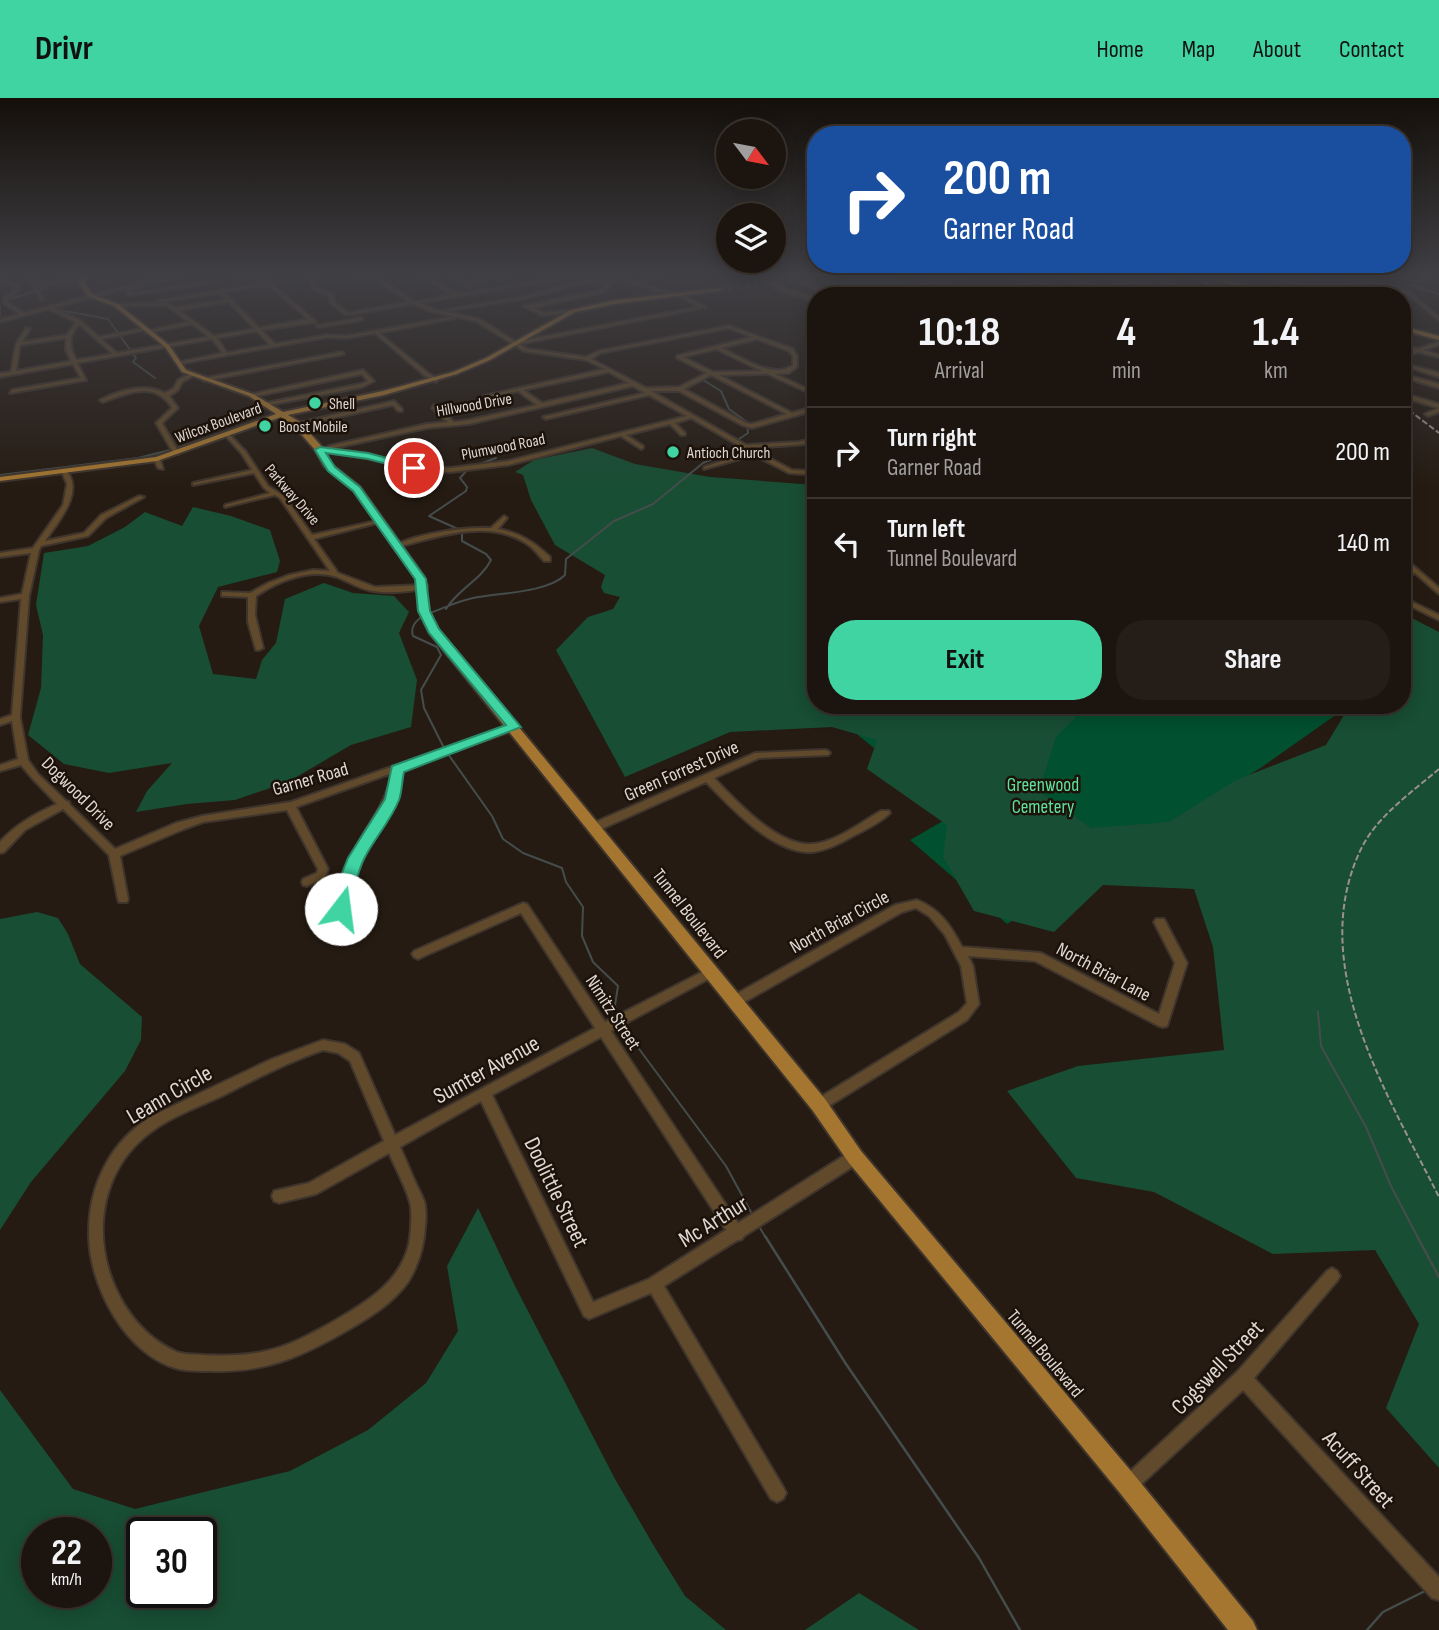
<!DOCTYPE html>
<html lang="en">
<head>
<meta charset="utf-8">
<style>
  body { margin:0; font-family:"Sofia Sans Condensed",sans-serif; background:#251d17; color:#f1f3f6; height:100vh; display:flex; flex-direction:column; font-size:26px; white-space:nowrap }
  * { box-sizing:border-box; margin:0 }
  p { font-size:23px; color:#a09e9e }
  .icon { flex:none; width:38px; height:38px; fill:none; stroke:currentColor; stroke-width:2; stroke-linecap:round; stroke-linejoin:round }
  .map { position:relative; flex:1; overflow:hidden }
  .side { position:absolute; left:807px; top:189px; width:604px; height:427px; display:flex; flex-direction:column; background:#1c140e; border-radius:28px; box-shadow:0 4px 18px #0003,0 0 0 2px #3a332e }
  .side>* { flex:none }
  .banner { position:absolute; left:807px; top:28px; width:604px; height:147px; border-radius:28px; box-shadow:0 4px 18px #0003,0 0 0 2px #3a332e; background:#1a4fa0; color:#fff; overflow:hidden }
  .needle { width:46px; rotate:122deg }
  .fabs { position:absolute; left:716px; top:21px; display:grid; gap:14px }
  .fabs a { display:grid; place-items:center; width:70px; height:70px; border-radius:50%; background:#1c140e; box-shadow:0 4px 18px #0003,0 0 0 2px #3a332e; font-size:35px }
  .speed { position:absolute; left:21px; top:1419px; display:flex; gap:14px; font-size:35px; font-weight:700; text-align:center }
  .speed>* { display:grid; place-content:center; width:91px; height:91px; border-radius:50%; background:#1c140e; box-shadow:0 4px 18px #0003,0 0 0 2px #3a332e; line-height:1 }
  .speed small { font-size:18px; font-weight:400 }
  .speed .limit { border:4px solid #111; border-radius:10px; background:#fff; color:#111 }
  .pin { position:absolute; display:grid; place-items:center; width:60px; height:60px; color:#fff; margin:-30px; border:4px solid #fff; border-radius:50%; box-shadow:0 2px 7px #0007 }
  .me { position:absolute; width:77px; margin:-38px; rotate:15deg; stroke-linejoin:round; filter:drop-shadow(0 0 5px #0008) }
  .turn { display:flex; align-items:center; gap:24px; height:147px; padding:0 21px; font-size:32px }
  .turn .icon { width:91px; height:91px; stroke-width:2.5 }
  .turn b { display:block; font-size:49px; line-height:60px }
  .eta { display:flex; justify-content:space-evenly; align-items:center; height:119px; text-align:center }
  .eta b { font-size:42px; font-weight:700; line-height:49px }
  .cta { display:flex; gap:14px; margin-top:auto; padding:14px 21px }
  .cta a { flex:1; height:80px; border-radius:28px; background:#3fd4a2; color:#111; font-size:28px; font-weight:700; line-height:80px; text-align:center }
  .cta a+a { background:#251d17; color:#f1f3f6 }
  ul { padding:0; list-style:none }
  li { display:flex; align-items:center; gap:21px; height:91px; padding:0 21px; border-top:2px solid #3a332e }
  li div { flex:1 }
  li b { display:block; font-size:26px }
  li em { font-style:normal }
  header { display:flex; align-items:center; gap:42px; box-sizing:border-box; height:98px; padding:0 35px; background:#3fd4a2; color:#111 }
  header strong { font-size:33px }
  nav { display:flex; gap:38px; margin-inline-start:auto; font-size:24px }
  .map>svg:first-child { display:block }
  .green { fill:#01502f }
  .forest { fill:#184e33; fill-rule:evenodd }
  .lines { fill:none; stroke-linecap:round; stroke-linejoin:round }
  .stream-far1 { stroke:#444d4c; stroke-width:2 }
  .stream { stroke:#444d4c; stroke-width:2.5 }
  .major-tunnel { stroke:#41372f; stroke-width:6; stroke-dasharray:6 2.5; stroke-linecap:butt }
  .minor-casing { stroke:#3f352d; stroke-width:4 }
  .major-casing { stroke:#3f352d; stroke-width:4 }
  .minor { fill:#604a2b; fill-rule:evenodd }
  .major { fill:#a47630; fill-rule:evenodd }
  .rail { stroke:#9a918a; stroke-width:2; stroke-dasharray:6 2.5; stroke-linecap:butt }
  .route { fill:#3fd4a2; stroke:#298a69; stroke-width:2 }
  .poi-dot { fill:#3fd4a2; stroke:#1c120a; stroke-width:2.5 }
  .labels { text-anchor:middle; stroke-width:5; stroke-linejoin:round; paint-order:stroke }
  .far-poi-label { font-size:16px; fill:#dfd7d2; stroke:#1c120a; text-anchor:start }
  .far-street-label { font-size:16px; fill:#dfd7d2; stroke:#1c120a }
  .street-label { font-size:19px; fill:#dfd7d2; stroke:#1c120a }
  .park-label { font-size:19px; fill:#5ee29e; stroke:#1c120a }
  .near-street-label { font-size:23px; fill:#dfd7d2; stroke:#1c120a }
</style>
</head>
<body>
<header>
<strong>Drivr</strong>
<nav><a>Home</a><a>Map</a><a>About</a><a>Contact</a></nav>
</header>
<div class="map">
<svg width="1439" height="1532" viewBox="0 0 1439 1532">
  <rect width="100%" height="100%" fill="#251b12"/>
  <path class="green" d="M821,607H1350L1262,669L1007,826L910,742L955,716Z"/>
  <path class="forest" d="M837,178H899L896,181L917,188L919,198H856L813,182Z
    M592,350L635,366L710,379L815,387L816,607H1106L1077,618L1056,639L1039,693L1091,730L1169,724L1236,682L1326,647L1350,607H1402V515L1439,534V1370L1386,1310L1419,1226L1375,1152L1273,1156L1154,1094L1076,1080L1007,993L1078,968L1224,952L1213,849L1194,791L1103,787L1054,834L974,813L943,759L947,727L867,671L877,642L832,629L730,634L625,679L556,552L588,519L613,511L620,499L604,495L601,489L605,477L555,447L531,402L523,377L515,374L534,362Z
    M193,409L231,418L270,432L280,463L277,474L218,489L199,528L213,576L256,581L262,562L276,545L285,501L324,485L353,495L394,498L409,514L399,535L417,582L411,629L351,647L288,684L235,702L187,706L136,714L147,693L172,665L109,675L64,666L28,637L41,590L43,537L36,507L44,455L88,448L125,429L145,414L182,428Z
    M37,814L58,820L68,836L80,866L142,919L141,942L125,973L31,1084L0,1132V821Z
    M478,1110L515,1188L615,1381L654,1448L685,1498L726,1532H0V1292L73,1391L135,1411L290,1373L368,1332L426,1285L458,1233L447,1168ZM37,1435H96V1494H37ZM142,1435H201V1494H142Z
    M859,1495L919,1532H805Z"/>
  <g class="lines">
    <path class="stream-far1" d="M60,183L72,178
      M1410,186L1406,185L1432,178
      M1308,187H1340
      M1348,187L1386,190
      M1397,188L1411,187L1439,196
      M39,192L47,189
      M132,192L181,178
      M107,195L126,192
      M7,202L35,193
      M0,209V217
      M59,212L108,221L131,253
      M0,220L11,219
      M133,256L136,260L133,264L155,280
      M177,350L276,316
      M477,367L496,360
      M0,377L138,360L170,352
      M458,431L429,418L466,393L467,389L460,380L468,371
      M446,511C458,491 481,482 491,462L486,456L462,443V434
      M430,515C444,510 458,503 473,500C497,495 547,495 565,477L566,461L614,423L653,406L703,365L733,353L739,341L748,335L747,324L729,311L721,293L703,282
      M424,517C416,523 410,528 413,538L437,549L441,557L421,592L424,610L444,650
      M448,656L492,718L503,741L523,755L562,770L566,784L583,809L582,838L593,864L618,888L615,907L618,917
      M1318,914L1321,948L1366,1029L1391,1088L1418,1140
      M622,928L726,1068L752,1116
      M760,1130L766,1140"/>
    <path class="stream" d="M765,1138L846,1266L979,1460L1020,1532
      M1417,1138L1439,1179
      M1367,1532L1383,1514L1425,1493"/>
    <path class="major-tunnel" d="M719,191L827,178"/>
    <g class="minor-casing">
      <path id="minor" d="M28,178H32L36,186L83,180L85,181L37,189L43,201L41,202Z
        M164,178H169L130,189L132,195L208,184L210,185L130,197L128,196L126,190L53,210L81,223L99,239L146,230L144,232L101,241L117,255L209,239L192,226L146,235L148,233L189,224L166,207L116,208L114,206L167,205L175,210L227,202L220,195L159,204L157,203L267,185L259,178H263L316,224L261,232L275,246L328,237L347,238L453,219L455,220L379,235L428,275L438,281L436,284L424,277L375,235L347,240L328,239L178,266L176,265L223,255L212,241L77,265L86,282L10,295L12,292L81,280L73,266L0,279V275L11,274L16,246L26,230L30,231L22,244L67,237L76,224L49,211L0,224V222L20,216L3,205L4,200L16,191L14,188L0,183V181L16,186L20,191L7,201V204L24,215ZM269,187L308,221L259,230L224,194ZM229,204L255,231L214,238L178,212ZM79,226L113,256L76,262C69,248 68,238 79,226ZM257,233L270,247L227,255L217,240ZM66,240V252L71,263L16,273L20,247Z
        M247,178H255L239,181L237,180Z
        M312,178H316L315,189L333,196L334,204L349,215L410,204L372,179H356L354,178H376L415,204L452,197L422,178H426L457,196L576,178L419,205L433,211L479,221L516,244L700,209L680,199L604,178C615,178 624,184 635,184C643,185 651,179 659,178L642,186L682,197L706,209L520,246L527,251L586,259L599,253L729,228L793,251L797,258V269L789,275L775,276L816,295V298L768,276L719,277L792,315L816,308V312L752,330L742,327L679,293H651L746,347L798,344L816,340V344L807,346L750,350L792,372L816,373V377L789,375L754,357L704,371V369L750,354L691,320L675,325L685,335V337H681L670,326L626,337L643,348V350L641,351L621,338L508,367L450,374L414,372L368,360L318,353L317,352L320,350L327,351V349L329,348L427,326L448,324L432,310L434,307L454,324L469,322L537,307L518,293L487,300L484,298L605,271L586,262L524,253L476,223L430,213L413,206L346,217L330,205V198L312,191ZM729,230L752,239L677,258V260L707,275L679,289L646,290L591,261L600,255ZM757,241L789,253L793,258V267C773,282 741,259 721,250ZM716,251L762,273L713,274L683,259ZM609,274L629,285L542,305L523,292ZM711,277L787,316L752,326L746,325L684,291ZM633,288L645,295L543,319L546,321L649,297L687,318L508,363L450,370L414,368L368,356L330,351L427,330L469,326Z
        M448,178H452L464,185L513,178L468,186L471,189L469,190Z
        M767,178H771L770,182L780,189L812,199L816,202V205C800,196 780,196 767,183Z
        M793,178H797L806,184L848,198C830,198 807,189 793,178Z
        M958,178H964L921,188L924,198H920L918,186Z
        M1014,178H1019L1078,196L1099,191L1059,178L1104,190L1127,184L1108,178L1132,183L1160,178L1192,198H1187L1157,180L1108,191L1129,198H1122L1103,192L1083,198H1076L1036,185L988,198H980L1032,184Z
        M1218,178H1225L1213,181L1211,180Z
        M1265,178H1271L1291,183L1316,178L1295,184L1324,191L1357,182L1346,178H1351L1408,193L1439,219V222L1406,195L1362,183L1329,193L1347,198H1339Z
        M586,182L615,184L604,194L532,210L543,215L575,212L573,214L542,217L523,208L602,192L608,186L586,184L523,201L447,213L445,212L523,199Z
        M361,220L363,222L319,229L317,228Z
        M1439,244V247L1423,252L1439,257V259L1418,254L1402,259V256L1413,252L1402,249V247L1418,251Z
        M342,254L344,256L204,283L201,281Z
        M1402,265L1439,275V279L1402,267Z
        M363,272L374,283L362,289L264,308L261,306L361,286L368,283L362,276L251,299L248,297Z
        M190,276L195,277L182,284L178,292L169,298L178,310L162,325L179,355L178,356H174L156,325L172,310C155,282 128,295 103,304L100,302C120,292 145,285 165,295L174,290L178,282Z
        M1402,276L1439,286V290L1402,279Z
        M1402,295L1439,306V310L1402,299Z
        M394,303L402,311V313H398L393,307L297,328L294,326Z
        M1439,310V314L1428,318L1425,316Z
        M227,334L246,354L268,388L284,398L312,437L381,422V424L314,441L338,475L375,489L424,487H427V491C409,493 390,496 373,493C360,491 349,484 337,479C310,470 278,483 256,498L255,517L263,550L259,552H256L248,524V499L225,498H222V494L250,495L268,485L289,477L313,472L330,473L280,400L275,397L225,409V407L270,395L264,390L254,375L193,387V385L252,372L242,356L224,336Z
        M157,359L160,361L163,371L158,370L154,361Z
        M64,370C87,392 58,424 45,443L84,435L101,417L139,398L144,399L106,420L88,438L41,448L39,452L29,498L20,619L28,662L38,676L66,703L69,704L70,707L115,751L176,725L202,718L291,704L511,627L514,626L518,629L517,631L402,672C397,708 375,729 361,761C355,773 354,786 352,799L356,800L357,803L355,810C347,814 344,816 335,813L333,805L334,802L341,799C343,786 345,773 350,761C364,731 386,708 392,675L296,709L328,771L325,780L307,788L303,787L302,784L303,781L317,775L318,771L287,712L203,724L184,731L120,758L128,801L127,804H119L118,801L109,757L63,711L25,732L4,754L0,755V744C16,726 36,715 57,706L32,680L21,667L0,673V667L18,661L12,623L0,627V621L12,617L21,501L0,504V500L22,496L31,455L0,459V455L33,450L63,407L67,386L61,372Z
        M504,418L507,420L498,431C520,435 534,444 550,459V463H544C538,456 532,448 524,444C486,421 437,439 398,449L395,447C419,435 464,429 491,430Z
        M1402,458L1439,490V496L1415,475L1402,479V475L1411,472L1402,464Z
        M1402,499L1439,517V522L1402,504Z
        M825,652L828,653L830,655L828,657L759,660L714,680C736,703 778,749 812,746C837,744 861,724 881,713H889L890,715C881,724 865,732 853,738C841,745 827,752 813,754C773,757 731,709 706,684L599,732L595,733L590,729L591,726L755,655Z
        M917,802C940,811 951,828 962,849L1041,855L1159,916L1175,865L1154,824L1156,821H1164L1187,865L1167,928L1163,929L1159,928L1035,863L968,858L973,868L979,906L967,922L824,1011L819,1013L814,1011L812,1007L814,1003L959,914L967,905L961,868L945,837L929,818L916,810L902,814L739,907L735,908L731,907L729,903L731,899L895,807Z
        M523,805L527,806L605,924L706,872L710,870L714,872L716,875L714,878L611,933L738,1125L850,1054L855,1052L860,1054L862,1059L860,1064L744,1138L742,1141L736,1143L664,1188L783,1389L786,1395L783,1401L777,1404L771,1401L651,1195L589,1221L584,1218L481,1003L400,1049C406,1062 411,1075 417,1088C420,1094 424,1101 425,1107C426,1114 426,1122 425,1129C424,1148 418,1168 408,1184C392,1206 369,1220 346,1233C301,1259 264,1275 211,1273C201,1273 189,1273 179,1271C125,1258 88,1186 89,1134C89,1086 111,1043 152,1018L272,961L323,942L345,946L359,955L395,1037L595,930L521,815L422,859L418,861L414,859L412,856L414,853ZM601,939L726,1132L649,1181L593,1204L492,997ZM323,952L338,955L350,963L384,1043L309,1085L274,1093L272,1098L274,1103L279,1105L316,1096L389,1055C395,1069 409,1095 411,1109C412,1120 411,1134 409,1146C400,1186 362,1207 329,1226C309,1237 289,1248 266,1253C246,1258 224,1258 203,1257C195,1256 185,1257 177,1254C144,1240 121,1209 110,1176C93,1124 106,1067 151,1034C172,1018 198,1009 222,998C255,981 288,964 323,952Z
        M1332,1170L1337,1173L1340,1178L1337,1183L1254,1280L1439,1479V1502L1432,1500L1243,1292L1134,1393L1128,1396L1122,1393L1119,1387L1122,1381L1237,1274L1327,1173Z"/>
    </g>
    <g class="major-casing">
      <path id="major" d="M82,178H87L85,186L93,197L118,206L169,247L186,272L253,296L283,314L383,293L453,274L486,260L571,212L615,202L721,190L719,193L615,206L575,214L490,262L457,276L384,297L288,317L300,324L323,350L330,365L360,389L424,479L429,513L438,531L825,1001L861,1053L1136,1379L1253,1523L1257,1532H1228L1120,1395L849,1065L813,1013L429,534L419,513L416,481L354,393L324,368L316,353L294,328L281,319L157,363L0,383V379L156,359L276,316L249,298L182,274L165,249L114,208L89,199L79,186Z
        M1203,178H1210L1283,198H1273Z
        M1402,228L1439,238V242L1402,232Z"/>
    </g>
    <use href="#minor" class="minor"/>
    <use href="#major" class="major"/>
    <path class="rail" d="M1197,178L1225,198
      M1402,307L1439,335
      M1439,671C1412,694 1377,718 1361,751C1305,867 1388,997 1439,1099"/>
  </g>
  <linearGradient id="sky" x2="0" y2="1"><stop stop-color="#140f0a"/><stop offset="0.45" stop-color="#403f44"/><stop offset="1" stop-color="#403f44" stop-opacity="0"/></linearGradient>
  <rect width="1439" height="392" fill="url(#sky)"/>
  <path class="route" d="M320,349L368,355L417,368V372L414,373L368,361L326,355L335,369L360,389L426,481L430,513L439,531L521,629L404,674C402,683 402,694 399,702C391,722 375,740 365,759C355,777 354,800 347,816C337,819 334,815 329,807L338,798L342,775L348,760L385,701L392,668L506,627L429,535L418,513L415,481L353,393L328,373L315,352Z"/>
  <g class="poi-dot">
    <circle cx="315" cy="305" r="7"/>
    <circle cx="265" cy="328" r="7"/>
    <circle cx="673" cy="354" r="7"/>
  </g>
  <g class="labels">
    <g class="far-poi-label">
      <text x="329" y="311">Shell</text>
      <text x="279" y="334">Boost Mobile</text>
      <text x="687" y="360">Antioch Church</text>
    </g>
    <g class="far-street-label">
      <text transform="translate(474 306) rotate(-10)" y="6">Hillwood Drive</text>
      <text transform="translate(218 324) rotate(-20)" y="6">Wilcox Boulevard</text>
      <text transform="translate(503 348) rotate(-11)" y="6">Plumwood Road</text>
      <text transform="translate(293 396) rotate(49)" y="6">Parkway Drive</text>
    </g>
    <g class="street-label">
      <text transform="translate(681 672) rotate(-24)" y="7">Green Forrest Drive</text>
      <text transform="translate(310 680) rotate(-16)" y="7">Garner Road</text>
      <text transform="translate(79 695) rotate(45)" y="7">Dogwood Drive</text>
      <text transform="translate(690 815) rotate(52)" y="7">Tunnel Boulevard</text>
      <text transform="translate(839 823) rotate(-29)" y="7">North Briar Circle</text>
      <text transform="translate(1104 873) rotate(28)" y="7">North Briar Lane</text>
      <text transform="translate(614 914) rotate(57)" y="7">Nimitz Street</text>
      <text transform="translate(1046 1255) rotate(50)" y="7">Tunnel Boulevard</text>
    </g>
    <g class="park-label">
      <text x="1043" y="693">Greenwood<tspan x="1043" dy="22">Cemetery</tspan></text>
    </g>
    <g class="near-street-label">
      <text transform="translate(486 971) rotate(-29)" y="8">Sumter Avenue</text>
      <text transform="translate(169 996) rotate(-30)" y="8">Leann Circle</text>
      <text transform="translate(557 1094) rotate(64)" y="8">Doolittle Street</text>
      <text transform="translate(713 1123) rotate(-32)" y="8">Mc Arthur</text>
      <text transform="translate(1217 1269) rotate(-46)" y="8">Cogswell Street</text>
      <text transform="translate(1359 1371) rotate(48)" y="8">Acuff Street</text>
    </g>
  </g>
</svg>
<div class="fabs">
<a><svg class="needle" viewBox="-14 -14 28 28"><path d="M0-13l5 13h-10z" fill="#e53935"/><path d="M0 13l5-13h-10z" fill="#a09e9e"/></svg></a>
<a><svg class="icon" aria-label="layers" viewBox="0 0 24 24"><path d="M12 4l9 5-9 5-9-5zM3 14l9 5 9-5"/></svg></a>
</div>
<div class="speed"><div>22<small>km/h</small></div><div class="limit">30</div></div>
<div class="pin" style="left:414px;top:370px;background:#d93025"><svg class="icon" aria-label="arrive" viewBox="0 0 24 24"><path d="M6 21V4h12l-3 4 3 4H6"/></svg></div>
<svg class="me" style="left:341px;top:811px" viewBox="-20 -20 40 40"><circle r="19" fill="#fff"/><path d="M0-13L10 11 0 6-10 11z" fill="#3fd4a2"/></svg>
<div class="banner">
<div class="turn"><svg class="icon" aria-label="right" viewBox="0 0 24 24"><path d="M7 20v-9h11M14 6l5 5-5 5"/></svg><div><b>200 m</b>Garner Road</div></div>
</div>
<section class="side">
<div class="eta">
<div><b>10:18</b><p>Arrival</p></div>
<div><b>4</b><p>min</p></div>
<div><b>1.4</b><p>km</p></div>
</div>
<ul>
<li><svg class="icon" aria-label="right" viewBox="0 0 24 24"><path d="M7 20v-9h11M14 6l5 5-5 5"/></svg><div><b>Turn right</b><p>Garner Road</p></div><em>200 m</em></li>
<li><svg class="icon" aria-label="left" viewBox="0 0 24 24"><path d="M17 20v-9H6M10 6l-5 5 5 5"/></svg><div><b>Turn left</b><p>Tunnel Boulevard</p></div><em>140 m</em></li>
</ul>
<div class="cta"><a>Exit</a><a>Share</a></div>
</section>
</div>
</body>
</html>
